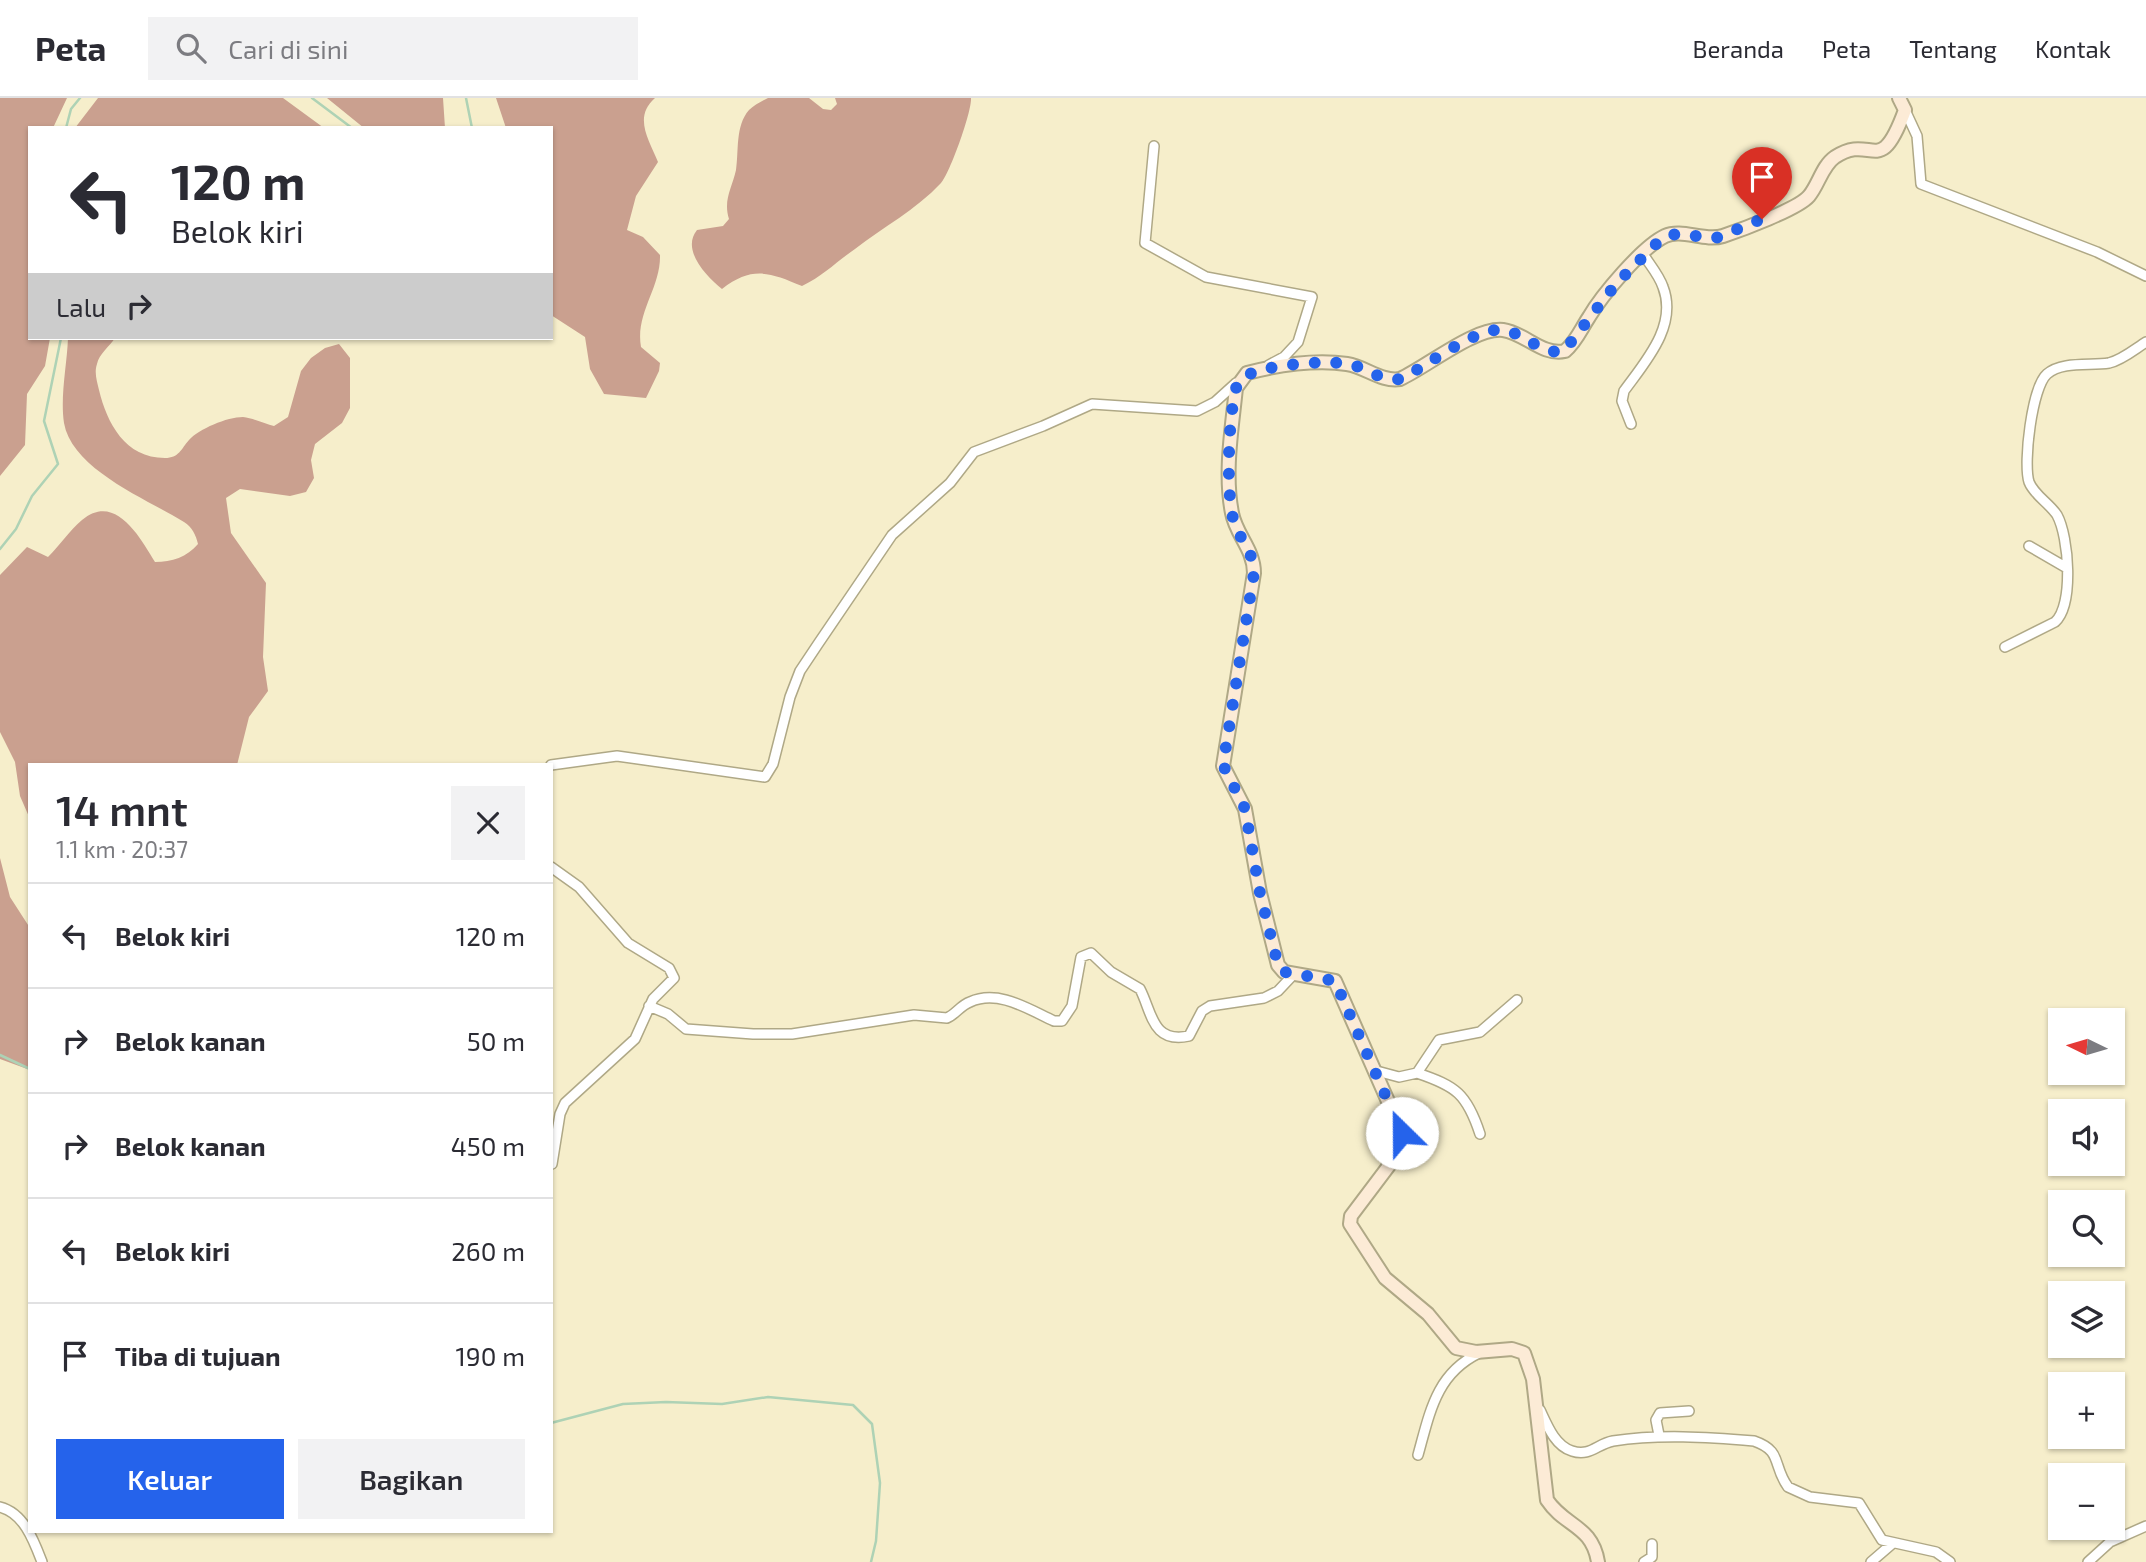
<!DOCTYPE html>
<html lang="id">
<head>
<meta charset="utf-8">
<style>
  body { margin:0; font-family:"Exo 2",sans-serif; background:#f2f2f3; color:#2b2b33; height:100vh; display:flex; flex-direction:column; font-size:26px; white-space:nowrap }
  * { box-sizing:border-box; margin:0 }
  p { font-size:23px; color:#7c7c81 }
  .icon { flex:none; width:38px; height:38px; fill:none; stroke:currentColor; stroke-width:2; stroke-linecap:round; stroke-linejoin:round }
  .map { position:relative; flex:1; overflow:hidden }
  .sheet { position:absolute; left:28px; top:665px; width:525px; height:770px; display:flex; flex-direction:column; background:#fff; border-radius:0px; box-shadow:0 2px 5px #0004 }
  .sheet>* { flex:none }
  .guide { position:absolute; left:28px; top:28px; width:525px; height:214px; border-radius:0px; box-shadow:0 2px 5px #0004; background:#fff; color:#2b2b33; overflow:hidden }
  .needle { width:46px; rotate:275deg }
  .tools { position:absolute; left:2048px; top:910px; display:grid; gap:14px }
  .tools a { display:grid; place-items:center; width:77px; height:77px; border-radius:0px; background:#fff; box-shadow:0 2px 5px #0004; font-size:35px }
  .pin { position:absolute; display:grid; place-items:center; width:60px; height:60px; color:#fff; margin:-72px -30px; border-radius:50% 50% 50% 0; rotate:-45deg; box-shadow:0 0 7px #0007 }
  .pin .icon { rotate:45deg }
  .me { position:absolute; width:77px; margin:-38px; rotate:337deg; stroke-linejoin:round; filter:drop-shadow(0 0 5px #0008) }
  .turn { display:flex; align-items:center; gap:24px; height:147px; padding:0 28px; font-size:32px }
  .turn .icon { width:91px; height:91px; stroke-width:2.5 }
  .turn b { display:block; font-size:49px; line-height:60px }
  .then { display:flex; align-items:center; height:66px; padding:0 28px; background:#0003; gap:14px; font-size:26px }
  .round { display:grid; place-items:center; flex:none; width:74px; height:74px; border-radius:0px; background:#f2f2f3 }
  .overview { display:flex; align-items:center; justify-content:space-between; height:119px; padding:0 28px }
  h1 { font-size:42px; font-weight:600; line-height:52px }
  .primary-button { display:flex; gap:14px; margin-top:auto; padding:14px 28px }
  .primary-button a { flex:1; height:80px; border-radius:0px; background:#2563eb; color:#fff; font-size:28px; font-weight:600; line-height:80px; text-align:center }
  .primary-button a+a { background:#f2f2f3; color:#2b2b33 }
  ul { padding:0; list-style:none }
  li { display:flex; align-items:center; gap:21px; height:105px; padding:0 28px; border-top:2px solid #e1e1e2 }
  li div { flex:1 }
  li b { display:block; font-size:26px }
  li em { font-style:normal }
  header { display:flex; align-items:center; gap:42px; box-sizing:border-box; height:98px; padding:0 35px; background:#fff; border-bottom:2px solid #e1e1e2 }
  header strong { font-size:33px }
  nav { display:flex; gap:38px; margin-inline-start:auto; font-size:24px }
  .search { width:490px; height:63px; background:#f2f2f3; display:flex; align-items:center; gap:18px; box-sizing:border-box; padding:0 24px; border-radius:0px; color:#7c7c81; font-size:26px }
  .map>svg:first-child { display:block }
  .forest { fill:#caa08f }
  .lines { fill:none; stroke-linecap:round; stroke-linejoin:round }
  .stream { stroke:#aed2b5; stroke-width:2.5 }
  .street-casing { stroke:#afa886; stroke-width:12 }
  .secondary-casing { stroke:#afa886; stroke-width:16 }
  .street { stroke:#fff; stroke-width:9 }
  .secondary { stroke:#fcebd6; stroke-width:12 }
  .route { stroke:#2563eb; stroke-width:12; stroke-dasharray:0 21.6 }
</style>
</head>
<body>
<header>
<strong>Peta</strong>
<div class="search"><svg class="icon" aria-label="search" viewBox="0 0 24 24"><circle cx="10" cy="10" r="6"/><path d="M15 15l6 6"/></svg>Cari di sini</div>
<nav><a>Beranda</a><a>Peta</a><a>Tentang</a><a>Kontak</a></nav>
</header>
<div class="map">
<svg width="2146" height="1464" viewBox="0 0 2146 1464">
  <rect width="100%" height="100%" fill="#f6eecb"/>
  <path class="forest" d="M0,0H67L53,30H30V240H50L45,268L27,296L25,347L0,378Z
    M98,0H283L324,30H75Z
    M327,0H443L445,30H364Z
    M496,0H655C633,19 649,42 658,64L636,98L627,132L643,139L660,157C661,190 635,215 641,249L660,265L659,273L646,300L604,296L590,271L585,239L551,217V30H506Z
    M768,0H809L823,11L831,12L837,6L835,0H971C972,13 950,75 941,85C916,112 883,129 855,151C836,164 823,178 802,188C769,174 752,168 722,191C706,178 681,152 697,132L723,128L729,121C723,102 732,90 736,72C739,53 735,28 749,12C754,7 762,3 768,0Z
    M68,240H115C110,248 99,256 97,266C94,275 97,283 99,292C107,325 125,360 165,360C179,360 181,351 189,342C199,331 227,319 243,319C253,320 265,326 274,328L288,319L301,273L311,260L325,250L339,246L350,260V310L342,325L315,346L311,362L314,380L306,394L290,398L240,391L226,400L231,435L266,485L263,559L268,593L249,619L237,667H30V721L20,698L15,664L0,634V477L27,449L48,459C60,447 69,433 82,422C115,394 140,439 155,464C172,464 187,459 198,446C196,437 192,429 184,424C149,402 72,372 64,325C60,298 67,267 68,240Z
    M0,760L10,799L30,830V972L0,961Z"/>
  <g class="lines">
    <path class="stream" d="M312,0L352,30
      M466,0L472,30
      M66,30L71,11L80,0
      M0,451L16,431L32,398L58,366L44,323L61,240
      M0,957L30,971
      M551,1325L623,1306L666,1304L722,1306L768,1299L853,1307L872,1326L880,1385L876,1443L871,1464"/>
    <g class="street-casing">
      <path id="street" d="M1905,12L1917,38L1921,86L2097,154L2146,178
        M1154,48L1145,145L1206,179L1312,199L1298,244L1284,259L1269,267
        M1631,326L1622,303L1624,293C1645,264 1678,228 1663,189C1659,177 1650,167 1643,156
        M2029,448L2067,470
        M2005,549L2055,524C2074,507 2069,439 2057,417C2049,405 2034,397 2029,384C2023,365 2032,289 2047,276C2062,263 2090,268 2109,265C2122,262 2135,251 2146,244
        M551,667L617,658L765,679L773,666L790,599L800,573L818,546L892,437L950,385L974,354L1043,328L1092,306L1197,313L1215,304L1236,285
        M551,769L579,789L628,845L669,870L674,880L653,901L635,941L565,1005L560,1016L552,1066
        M649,908L668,916L686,931L753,936H792L914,917L947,920C956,916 961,907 970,904C998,891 1028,911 1054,923H1062L1072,908L1081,859L1091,855L1111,874L1140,891C1152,914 1152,946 1189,938L1202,913L1210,908L1264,900L1278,893L1294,876
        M1373,972L1399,979L1417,975L1439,942L1480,934L1517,902
        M1417,975C1456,988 1467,996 1480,1036
        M1540,1312C1547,1327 1555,1348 1572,1353C1590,1359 1597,1346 1613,1343C1659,1336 1707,1339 1754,1343C1783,1353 1772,1367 1788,1389L1810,1399L1859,1405L1882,1442L1936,1454L1950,1464
        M1659,1337L1656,1322L1660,1315L1689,1313
        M1418,1357C1430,1314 1436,1276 1479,1255
        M0,1409C24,1415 34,1443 42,1464
        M1644,1464L1652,1459V1446
        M1871,1464L1893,1445
        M2088,1464L2110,1444L2146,1428"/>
    </g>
    <g class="secondary-casing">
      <path id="secondary" d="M1598,1464C1592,1427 1565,1429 1547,1402L1533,1281L1524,1255L1512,1251L1476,1254L1456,1250L1428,1216L1385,1180L1350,1126L1351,1118L1397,1057L1402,1035L1335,883L1284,874L1278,867L1260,795L1245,711L1223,668L1254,475C1254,451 1236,437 1232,415C1224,375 1232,330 1236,290L1247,275C1277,267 1316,261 1347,266C1366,269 1381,284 1400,281C1428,268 1475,229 1503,232C1525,235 1542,258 1565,253C1576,244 1581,231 1589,219C1602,197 1642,149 1665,138C1682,130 1704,144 1723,138C1741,132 1798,111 1809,98C1819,86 1822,68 1835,59C1873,34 1879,83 1905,12L1899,0"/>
    </g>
    <use href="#street" class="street"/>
    <use href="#secondary" class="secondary"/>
  </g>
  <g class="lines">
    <path class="route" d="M1402,1035L1335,883L1284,874L1278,867L1260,795L1245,711L1223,667L1254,475C1254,452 1238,441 1233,420C1226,393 1228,311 1238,284C1252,266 1326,262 1348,266C1366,269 1381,284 1400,281C1428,268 1475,229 1503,232C1525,235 1542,258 1564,253L1616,186L1662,140L1676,136L1716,140L1762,121"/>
  </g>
</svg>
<div class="tools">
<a><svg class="needle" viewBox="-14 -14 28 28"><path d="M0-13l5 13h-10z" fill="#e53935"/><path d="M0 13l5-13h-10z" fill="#7c7c81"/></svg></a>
<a><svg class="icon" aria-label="sound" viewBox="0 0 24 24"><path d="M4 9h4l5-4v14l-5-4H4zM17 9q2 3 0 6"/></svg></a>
<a><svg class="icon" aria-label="search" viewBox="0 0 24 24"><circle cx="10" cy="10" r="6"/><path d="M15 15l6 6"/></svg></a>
<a><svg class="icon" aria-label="layers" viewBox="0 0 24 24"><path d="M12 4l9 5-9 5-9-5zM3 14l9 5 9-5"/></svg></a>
<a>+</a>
<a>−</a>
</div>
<div class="pin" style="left:1762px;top:121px;background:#d93025"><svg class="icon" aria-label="arrive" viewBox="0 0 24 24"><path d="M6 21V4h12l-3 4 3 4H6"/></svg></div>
<svg class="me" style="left:1402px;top:1035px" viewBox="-20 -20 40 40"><circle r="19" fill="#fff"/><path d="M0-13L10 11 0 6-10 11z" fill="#2563eb"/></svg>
<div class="guide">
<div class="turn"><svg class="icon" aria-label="left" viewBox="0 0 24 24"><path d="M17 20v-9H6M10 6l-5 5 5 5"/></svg><div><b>120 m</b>Belok kiri</div></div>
<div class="then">Lalu<svg class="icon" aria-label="right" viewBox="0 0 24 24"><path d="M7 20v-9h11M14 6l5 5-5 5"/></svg></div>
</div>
<section class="sheet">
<div class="overview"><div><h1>14 mnt</h1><p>1.1 km · 20:37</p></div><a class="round"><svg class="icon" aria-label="close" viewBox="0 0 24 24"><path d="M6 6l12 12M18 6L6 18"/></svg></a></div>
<ul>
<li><svg class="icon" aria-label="left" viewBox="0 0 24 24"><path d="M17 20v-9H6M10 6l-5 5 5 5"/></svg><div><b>Belok kiri</b></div><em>120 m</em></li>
<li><svg class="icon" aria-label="right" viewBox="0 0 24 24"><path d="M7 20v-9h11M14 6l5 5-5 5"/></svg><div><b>Belok kanan</b></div><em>50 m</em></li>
<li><svg class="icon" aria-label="right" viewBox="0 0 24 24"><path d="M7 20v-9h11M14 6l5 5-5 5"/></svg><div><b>Belok kanan</b></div><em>450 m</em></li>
<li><svg class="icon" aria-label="left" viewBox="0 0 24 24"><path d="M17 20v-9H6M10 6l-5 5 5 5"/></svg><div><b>Belok kiri</b></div><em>260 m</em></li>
<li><svg class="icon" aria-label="arrive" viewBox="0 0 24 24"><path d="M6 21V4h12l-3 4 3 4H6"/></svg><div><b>Tiba di tujuan</b></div><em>190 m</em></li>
</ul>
<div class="primary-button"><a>Keluar</a><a>Bagikan</a></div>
</section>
</div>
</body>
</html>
